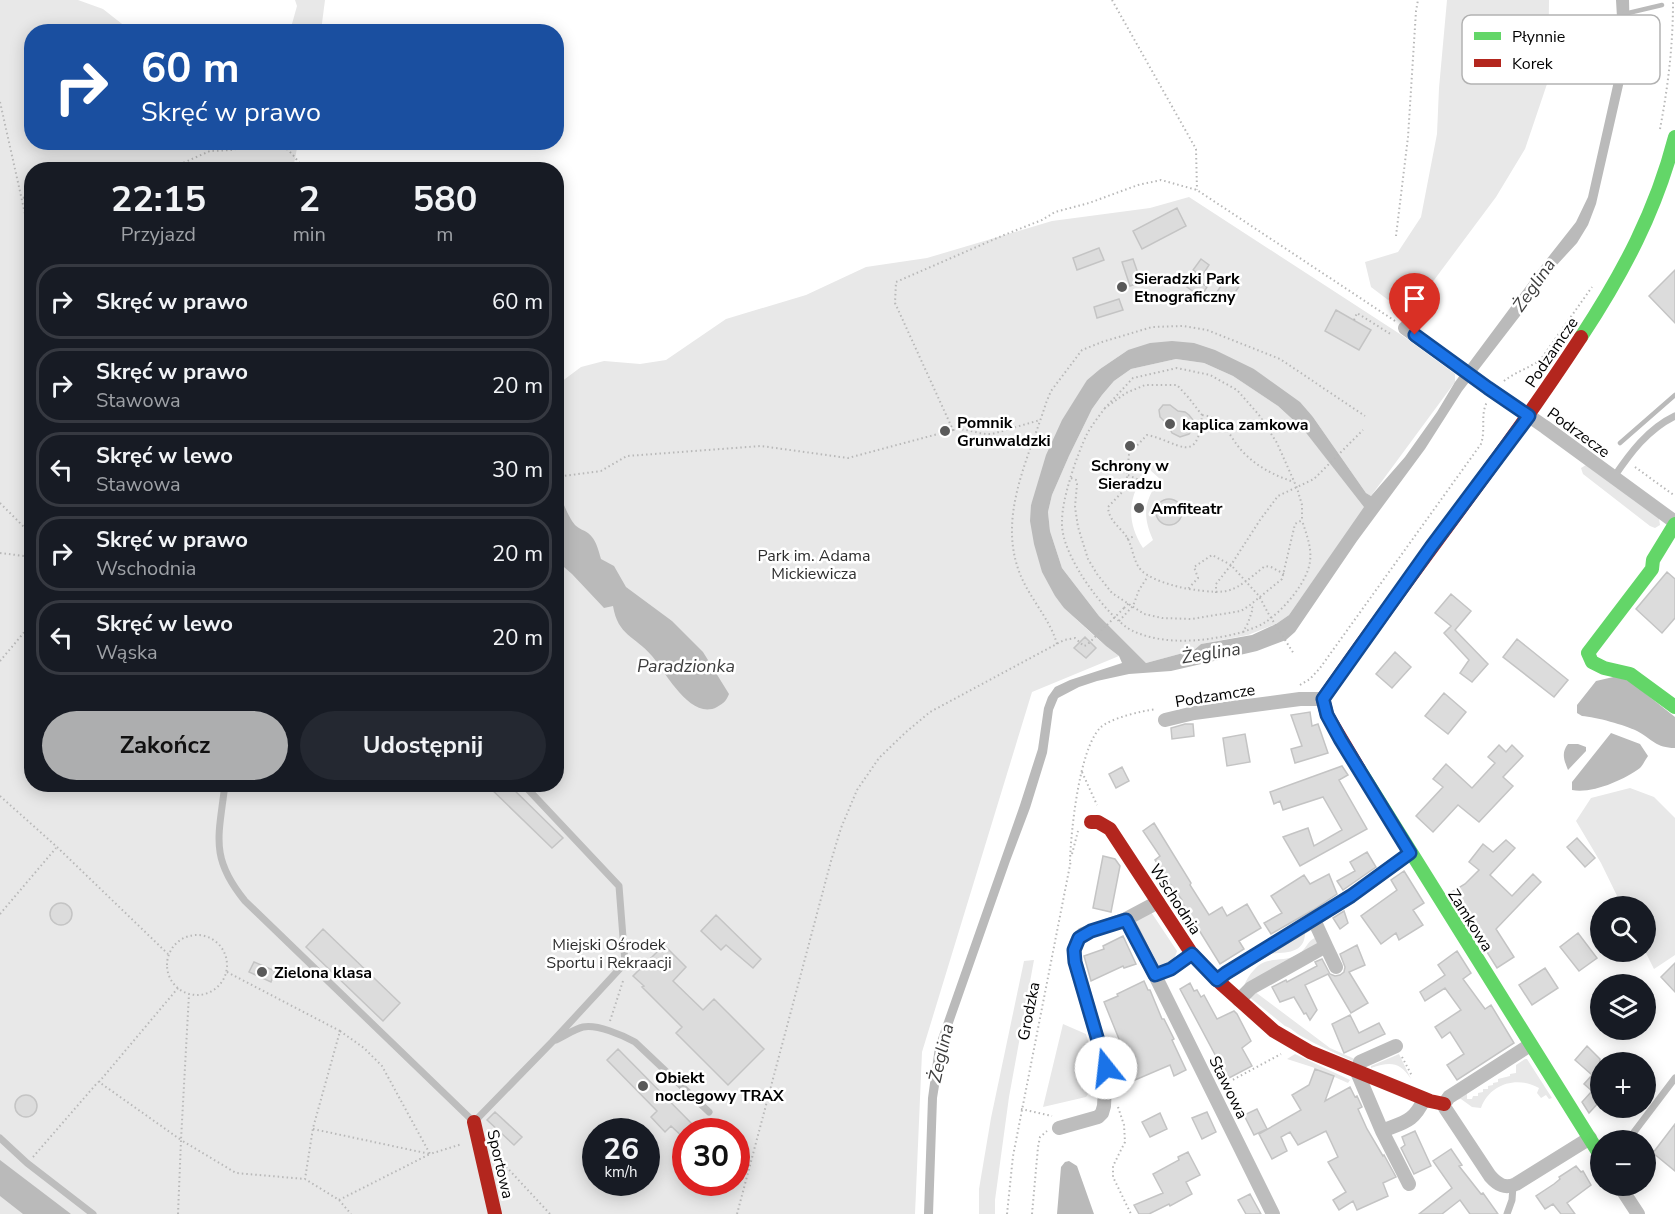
<!DOCTYPE html>
<html lang="pl">
<head>
<meta charset="utf-8">
<style>
  body { margin:0; font-family:"Nunito Sans",sans-serif; background:#242831; color:#f1f3f6; height:100vh; display:flex; flex-direction:column; font-size:22px; white-space:nowrap }
  * { box-sizing:border-box; margin:0 }
  p { font-size:20px; color:#9ea1a6 }
  .icon { flex:none; width:33px; height:33px; fill:none; stroke:currentColor; stroke-width:2; stroke-linecap:round; stroke-linejoin:round }
  .map { position:relative; flex:1; overflow:hidden }
  .details { position:absolute; left:24px; top:162px; width:540px; height:630px; display:flex; flex-direction:column; background:#171b24; border-radius:24px; box-shadow:0 3px 15px #0003 }
  .details>* { flex:none }
  .banner { position:absolute; left:24px; top:24px; width:540px; height:126px; border-radius:24px; box-shadow:0 3px 15px #0003; background:#1a4fa0; color:#fff; overflow:hidden }
  .fabs { position:absolute; left:1590px; top:896px; display:grid; gap:12px }
  .fabs a { display:grid; place-items:center; width:66px; height:66px; border-radius:50%; background:#171b24; box-shadow:0 3px 15px #0003; font-size:30px }
  .speed { position:absolute; left:582px; top:1118px; display:flex; gap:12px; font-size:30px; font-weight:700; text-align:center }
  .speed>* { display:grid; place-content:center; width:78px; height:78px; border-radius:50%; background:#171b24; box-shadow:0 3px 15px #0003; line-height:1 }
  .speed small { font-size:15px; font-weight:400 }
  .speed .limit { border:9px solid #d22; background:#fff; color:#111 }
  .pin { position:absolute; display:grid; place-items:center; width:51px; height:51px; color:#fff; margin:-62px -26px; border-radius:50% 50% 50% 0; rotate:-45deg; box-shadow:0 0 6px #0007 }
  .pin .icon { rotate:45deg }
  .me { position:absolute; width:66px; margin:-33px; rotate:344deg; stroke-linejoin:round; filter:drop-shadow(0 0 4px #0008) }
  .turn { display:flex; align-items:center; gap:21px; height:126px; padding:0 18px; font-size:27px }
  .turn .icon { width:78px; height:78px; stroke-width:2.5 }
  .turn b { display:block; font-size:42px; line-height:51px }
  .eta { display:flex; justify-content:space-evenly; align-items:center; height:102px; text-align:center }
  .eta b { font-size:36px; font-weight:700; line-height:42px }
  .button { display:flex; gap:12px; margin-top:auto; padding:12px 18px }
  .button a { flex:1; height:69px; border-radius:36px; background:#adaeaf; color:#111; font-size:24px; font-weight:700; line-height:69px; text-align:center }
  .button a+a { background:#242831; color:#f1f3f6 }
  ul { padding:0; list-style:none }
  li { display:flex; align-items:center; gap:18px; height:75px; margin:0 12px 9px; padding:0 6px; border:3px solid #363941; border-radius:24px }
  li div { flex:1 }
  li b { display:block; font-size:22px }
  li em { font-style:normal }
  .map>svg:first-child { display:block }
  .green { fill:#e8e8e8; fill-rule:evenodd }
  .water { fill:#bababa; fill-rule:evenodd }
  .lines { fill:none; stroke-linecap:round; stroke-linejoin:round }
  .stream { stroke:#bababa; stroke-width:4.5 }
  .building { fill:#dcdcdc; stroke:#c4c4c4; stroke-width:1.5 }
  .path { stroke:#b8b8b8; stroke-width:2; stroke-dasharray:1.5 3; stroke-linecap:butt }
  .lane { stroke:#bdbdbd; stroke-width:7 }
  .street { stroke:#bdbdbd; stroke-width:14 }
  .fast { stroke:#63d668; stroke-width:14 }
  .jam { stroke:#b3261e; stroke-width:14 }
  .path-bridge { stroke:#b8b8b8; stroke-width:2; stroke-dasharray:1.5 3; stroke-linecap:butt }
  .route-casing { stroke:#114b97; stroke-width:15 }
  .route { stroke:#1a73e8; stroke-width:10 }
  .poi-dot { fill:#595959; stroke:#fff; stroke-width:2 }
  .labels { text-anchor:middle; stroke-width:5; stroke-linejoin:round; paint-order:stroke }
  .poi-label { font-size:16px; font-weight:bold; fill:#000; stroke:#fff; text-anchor:start }
  .street-label { font-size:16px; fill:#000; stroke:#fff }
  .park-label { font-size:16px; fill:#2d2d2d; stroke:#fff }
  .water-label { font-size:18px; font-style:italic; fill:#3e3e3e; stroke:#fff }
  .key { fill:#fff; stroke:#b2b2b2; stroke-width:1.5 }
  .key-label { font-size:16px; fill:#000 }
</style>
</head>
<body>
<div class="map">
<svg width="1675" height="1214" viewBox="0 0 1675 1214">
  <rect width="100%" height="100%" fill="#fff"/>
  <path class="green" d="M0,0H78L103,9L131,31L32,32V142L298,143L293,169L32,170V784H556L557,385L581,367L604,361L640,364L666,360L726,319L806,295L866,267L927,258L1052,221L1150,208L1189,197L1403,336L1455,374V382L1371,496L1366,493L1313,417L1254,369L1128,350L1100,369L1087,380L1031,505L1055,596C1073,618 1096,638 1119,656L1032,692L922,1052L915,1214H0ZM596,1131H646V1182H596ZM686,1131H736V1182H686Z
    M295,0H325L321,31H290L297,6Z
    M1447,0H1549L1548,81L1525,149L1496,197L1408,315L1371,287L1365,262L1398,252L1421,217L1437,134L1439,88Z
    M1176,359L1204,363L1233,376L1278,406L1303,429L1365,507L1289,615L1276,624L1248,635L1201,644L1194,650L1146,663L1099,616L1062,568L1050,531L1048,512L1052,495L1069,456L1092,409L1102,395L1114,381L1131,369ZM1149,469L1160,479C1144,501 1142,515 1153,540L1143,548C1125,520 1128,494 1149,469ZM1167,499C1175,499 1184,505 1181,515C1176,540 1137,511 1167,499Z
    M1586,465L1659,518L1660,525L1655,528L1650,526L1583,474L1581,468Z
    M1630,788L1654,797L1675,818V955L1654,969L1645,951L1646,906H1622L1601,863L1576,821L1591,798Z
    M1151,912L1177,951C1175,961 1165,967 1154,965L1135,924L1137,919Z
    M1305,931C1306,956 1282,952 1265,954Z
    M1318,937V943L1244,986C1246,980 1250,974 1254,970C1266,955 1282,963 1297,955C1307,950 1307,939 1318,937Z
    M1034,960L1009,1097L995,1200V1214H979V1189L991,1118L1024,961Z
    M1254,991L1330,1048L1357,1060L1355,1062C1337,1054 1319,1046 1301,1036C1295,1033 1292,1028 1285,1026L1248,996Z
    M1063,1024L1086,1034L1099,1078L1086,1097L1043,1107Z
    M1295,1054L1350,1080L1348,1083L1312,1067L1287,1059Z
    M1399,1054L1411,1079C1399,1061 1390,1062 1371,1068V1066Z
    M1525,1059H1527L1552,1098L1549,1099L1546,1095L1541,1098L1537,1093L1539,1088C1518,1076 1490,1083 1481,1108L1472,1107L1461,1099L1454,1100L1467,1090V1099H1472L1473,1096H1478V1093L1483,1092V1089H1488V1086L1493,1085V1083L1498,1082V1079L1510,1076V1074L1516,1073V1065Z"/>
  <path class="water" d="M1616,0H1629L1630,42L1629,59L1596,204L1588,225L1577,243L1542,281L1526,308L1462,391L1425,449L1357,541L1295,632L1286,640L1257,651L1171,671L1129,674L1097,681L1079,687L1058,698L1053,710L1047,753L1030,808L1010,861L946,1043L937,1098L933,1214H924L928,1098L935,1047L1020,805L1038,749L1044,708L1048,697L1055,687L1070,680L1122,663L1119,656L1106,646L1064,608L1055,596L1042,572L1034,544L1030,521L1031,505L1046,455L1062,420L1087,380L1100,369L1128,350L1150,343L1172,341L1194,343L1215,350L1254,369L1300,402L1313,417L1366,493L1371,496L1405,457L1437,412L1455,382L1539,269L1576,222L1588,197L1616,72L1619,53ZM1176,359L1204,363L1233,376L1278,406L1303,429L1364,507L1289,615L1276,624L1252,635L1201,644L1194,650L1146,663L1099,616L1062,568L1050,531L1048,512L1052,495L1069,456L1092,409L1102,395L1114,381L1131,369Z
    M556,491C564,501 567,516 575,525C579,529 584,530 588,533C596,539 598,549 601,559L614,566L626,587L672,621L703,652L729,694C726,701 724,703 717,707C691,721 666,673 652,656C635,636 618,636 613,606L604,608L572,574L557,561Z
    M1622,675L1675,717V748C1656,748 1652,739 1637,731C1625,725 1596,717 1582,716L1577,713V705L1596,681Z
    M1611,733L1640,744L1648,756C1645,760 1643,765 1640,768C1624,780 1592,794 1572,790V782Z
    M1568,744H1578L1586,747V751L1568,770C1564,760 1561,753 1568,744Z
    M0,1160L71,1214H23L0,1196Z
    M1069,1161L1077,1166L1094,1214H1057L1061,1167L1065,1162Z"/>
  <g class="lines">
    <path class="stream" d="M1624,14L1662,5
      M1620,443L1675,395"/>
  </g>
  <path class="building" d="M1177,208L1186,226L1142,249L1133,231Z
    M1099,248L1104,260L1077,270L1073,258Z
    M1133,259L1141,282L1130,286L1122,262Z
    M1201,259L1209,265L1202,276L1193,270Z
    M1675,270V323L1649,296Z
    M1194,277L1207,287L1201,297L1187,287Z
    M1227,277L1240,285L1230,300L1217,292Z
    M1119,299L1123,310L1097,318L1094,307Z
    M1336,310L1371,330L1359,350L1325,331Z
    M1163,405H1170L1178,411L1185,412L1189,415L1193,420V425L1192,430L1189,434L1180,437L1172,433L1168,425L1160,417L1159,410Z
    M1156 512a13 13 0 1 1 26 0a13 13 0 1 1-26 0Z
    M1667,572L1675,579V618L1662,633L1636,609Z
    M1451,594L1471,611L1455,630L1488,664L1472,682L1460,673L1469,660L1444,633L1451,626L1435,613Z
    M1085,637L1096,648L1086,658L1074,648Z
    M1517,639L1568,680L1554,697L1503,657Z
    M1395,652L1411,667L1392,688L1376,674Z
    M1444,693L1466,712L1448,734L1425,716Z
    M1310,712L1312,726L1318,724L1328,753L1295,763L1291,749L1302,746L1291,715Z
    M1185,724H1193L1194,736L1172,739L1171,728Z
    M1245,734L1250,762L1227,766L1223,738Z
    M1499,745L1506,752L1512,745L1523,756L1503,777L1513,786L1479,822L1458,805L1433,832L1416,816L1443,787L1433,779L1446,764L1472,788L1495,763L1488,757Z
    M1342,766L1348,775L1339,780L1367,829L1300,866L1283,837L1308,828L1314,846L1342,830L1323,797L1283,810L1280,801L1274,804L1270,792Z
    M1122,767L1129,781L1116,788L1109,774Z
    M486,784H508L563,838L552,848Z
    M1154,823L1191,883L1190,885L1209,915L1222,907L1227,916L1247,904L1261,928L1239,941L1244,949L1220,964L1181,901L1182,900L1158,867L1159,866L1155,860L1160,856L1143,831Z
    M1577,838L1595,858L1585,867L1567,847Z
    M1506,840L1515,848L1490,875L1512,896L1533,874L1541,882L1496,929L1514,957L1497,968L1450,893L1465,884L1479,870L1469,862L1483,844L1493,852Z
    M1367,852L1376,867L1343,890L1337,881L1355,871L1350,862Z
    M1103,856L1115,859L1120,866L1111,912L1093,908Z
    M1404,871L1424,903L1413,910L1423,925L1399,940L1396,933L1381,944L1361,916L1397,890L1391,880Z
    M1329,874L1337,894L1313,910L1271,934L1264,923L1282,913L1271,896L1304,875L1310,884Z
    M50 914a11 11 0 1 1 22 0a11 11 0 1 1-22 0Z
    M1344,911L1348,923L1340,929L1333,918Z
    M716,915L761,959L753,968L726,945L721,950L701,931Z
    M323,929L400,1003L383,1021L306,947Z
    M1578,933L1597,958L1579,971L1560,947Z
    M1123,936L1136,964L1124,968L1123,966L1091,981L1084,956L1104,949L1103,946Z
    M664,945L686,967L673,981L703,1010L714,999L764,1049L728,1085L676,1033L682,1027L642,987L644,986L633,976Z
    M1357,945L1365,965L1349,972L1368,1003L1351,1013L1328,974L1305,985L1317,1010L1310,1020L1306,1013L1304,1014L1294,997L1280,1002L1272,987L1286,980L1287,982L1317,966L1315,962L1322,959L1330,974L1335,976L1340,975L1344,972L1345,967L1340,954Z
    M1457,951L1471,973L1463,979L1485,1009L1491,1005L1514,1043L1457,1080L1447,1065L1464,1054L1450,1032L1442,1038L1435,1027L1461,1010L1445,988L1425,1001L1420,992L1445,975L1438,965Z
    M254,962L275,971L271,982L249,972Z
    M1675,963V992L1661,977Z
    M1545,968L1558,988L1532,1005L1519,985Z
    M1144,981L1148,990H1150L1162,1019H1164L1174,1039L1172,1040L1186,1070L1174,1076L1170,1065L1121,1086L1115,1070L1114,1063L1123,1060L1114,1041L1119,1039L1104,1002L1118,996L1117,994Z
    M1190,983L1194,991L1197,990L1201,997L1204,995L1217,1019L1234,1011L1237,1014L1251,1041L1242,1048L1252,1066L1229,1078L1228,1076L1227,1077L1180,989Z
    M1350,1015L1359,1033L1379,1023L1385,1034L1344,1053L1332,1024Z
    M1587,1046L1600,1059V1101L1589,1113L1582,1102L1592,1091L1584,1084L1592,1075L1575,1060Z
    M618,1049L699,1131H686V1140L671,1126L665,1132L651,1117L657,1111L607,1060Z
    M1315,1069L1334,1076L1325,1101L1350,1087L1355,1097L1357,1096L1362,1107L1358,1109L1367,1129L1383,1156L1384,1155L1396,1177L1383,1183L1388,1196L1357,1210L1353,1201L1339,1210L1333,1200L1346,1192L1328,1162L1338,1157L1326,1131L1298,1145L1290,1132L1281,1137L1287,1151L1272,1159L1259,1134L1301,1110L1292,1095L1309,1085Z
    M15 1106a11 11 0 1 1 22 0a11 11 0 1 1-22 0Z
    M1257,1109L1267,1129L1254,1135L1244,1115Z
    M495,1112L522,1137L514,1145L487,1120Z
    M1207,1112L1216,1132L1202,1139L1192,1118Z
    M1160,1113L1167,1129L1150,1137L1142,1122Z
    M1675,1124V1171L1653,1153Z
    M1415,1131L1431,1166L1414,1174L1401,1148L1405,1145L1402,1137Z
    M1451,1149L1462,1165L1459,1166L1481,1194L1483,1193L1498,1214H1470L1460,1200L1442,1214H1419L1452,1188L1433,1161Z
    M1188,1152L1200,1175L1186,1182L1192,1194L1170,1206L1169,1204L1149,1214H1139L1134,1205L1163,1193L1153,1174L1179,1160L1178,1157Z
    M1576,1166L1581,1172L1583,1171L1591,1185L1567,1203L1575,1214H1561L1553,1204L1545,1209L1536,1196L1554,1184L1560,1179L1559,1177Z
    M1250,1194L1261,1214H1246L1238,1200Z"/>
  <g class="lines">
    <path class="path" d="M1112,0L1196,149L1197,190
      M0,102L32,245
      M1660,129C1668,87 1673,45 1673,3H1675
      M275,142C288,147 296,158 304,170
      M167,170L210,151L233,150L255,142
      M23,198L32,194
      M1396,236L1408,137L1416,11L1418,0
      M1354,320L1357,313L1392,335
      M1504,381C1515,372 1530,368 1541,359L1592,287
      M1105,408C1099,416 1092,425 1087,434C1077,455 1062,498 1062,521C1061,540 1073,561 1082,576C1093,593 1116,624 1135,632C1168,646 1209,641 1243,632L1248,623L1253,608L1250,605
      M1202,415C1228,418 1227,437 1245,454C1259,468 1276,476 1294,482
      M953,430C966,427 978,435 992,434L1040,420
      M1635,467L1675,496
      M1128,475L1139,480
      M556,477L601,471L627,456L761,446L848,458L953,430L895,303L896,282L1004,235L1042,220L1055,212L1089,203L1138,185L1161,180L1197,190L1395,321
      M1071,478L1076,480L1077,484L1075,507L1078,527L1088,559L1097,574L1112,593L1144,614L1162,618L1191,619L1241,611L1250,605L1282,579L1295,524L1302,520V505L1297,488L1277,443L1259,415L1237,390L1210,375L1177,368L1133,378L1105,408L1126,393L1145,385H1177L1188,397L1202,415C1198,468 1178,441 1147,435L1129,454L1126,488L1108,507C1109,522 1121,527 1128,539C1132,547 1133,557 1138,566C1145,579 1174,586 1188,589L1198,578L1194,567L1212,555L1231,565L1260,520L1278,496L1314,479L1363,430
      M0,503L32,535
      M1127,539L1135,536
      M0,553L32,557
      M1189,589C1231,595 1232,593 1265,566L1271,567L1284,574
      M1216,593V584L1231,565L1259,596L1268,613
      M1124,608L1129,603
      M1119,621L1133,606L1139,590L1148,576
      M1243,632C1250,629 1258,627 1264,623C1282,612 1308,582 1310,561C1312,547 1306,534 1302,520
      M1057,644C1050,619 1030,599 1020,574C997,516 1029,458 1046,403L1051,391L1082,350L1102,342L1152,327L1183,326L1207,330L1280,359L1365,416
      M0,661L32,623
      M1300,685L1310,679L1320,668L1481,444C1486,429 1480,415 1487,402
      M1082,772L1097,805
      M0,796L57,847L168,954
      M1072,854L1078,831
      M1070,861C1071,831 1079,750 1100,728C1110,718 1142,711 1156,709
      M0,914L56,848
      M167 965a30 30 0 1 1 60 0a30 30 0 1 1-60 0Z
      M227,972L340,1031L313,1128L305,1179
      M178,988L99,1082L181,1140L189,994
      M610,1021L623,981
      M340,1031L364,1048L382,1066L430,1154L462,1144
      M1402,1057L1412,1076
      M1225,1084L1281,1054
      M1118,1107L1124,1125L1125,1142L1113,1166V1177L1131,1214
      M1021,1109L1052,1116
      M313,1129L430,1154
      M33,1157L98,1082
      M500,1160L550,1214
      M339,1200L430,1154
      M178,1214L181,1140L236,1173L305,1179L339,1200L351,1214
      M737,1214L831,861L841,828L857,790L879,758L906,732L930,712L1064,640L1075,638L1084,646L1087,645L1107,625
      M1007,1214L1013,1156L1071,860
      M1032,1214L1038,1147L1040,1137L1047,1131"/>
    <path class="lane" d="M1614,477C1630,453 1648,429 1675,416
      M225,784C219,836 209,857 245,901L474,1122L552,1042L625,963L619,886L523,784
      M556,1040C565,1036 574,1029 583,1027C597,1024 622,1035 635,1042L709,1112
      M0,1138L27,1163L93,1214
      M1628,1140L1675,1078
      M1507,1214L1512,1200L1513,1186"/>
    <path class="street" d="M1405,328L1488,388L1545,427L1675,522
      M1165,720L1194,713L1300,699H1323
      M1158,902L1126,919L1134,933L1273,1214
      M1314,920L1369,883L1410,853
      M1326,946L1336,967
      M1155,975L1171,969L1192,954
      M1217,980L1226,973L1314,920L1326,946L1251,988L1239,1000
      M1530,1045L1449,1097L1444,1104L1445,1108L1490,1176C1498,1185 1505,1189 1516,1184L1590,1138
      M1396,1046L1360,1062L1357,1072L1382,1131L1409,1184
      M1059,1128L1098,1117L1102,1113L1104,1106L1106,1068L1075,962C1074,952 1074,941 1083,934L1126,919
      M1382,1131C1404,1122 1414,1122 1424,1099
      M1619,1185L1638,1214"/>
    <path class="fast" d="M1581,337C1623,273 1656,211 1675,137
      M1675,524L1653,560L1652,569L1588,653L1592,662L1604,668L1630,674L1675,707
      M1359,769L1600,1155"/>
    <path class="jam" d="M1359,769L1327,715L1323,699C1407,577 1500,461 1581,337
      M1091,822H1098L1110,829L1192,954L1217,980L1274,1031L1310,1052L1430,1101L1444,1104
      M474,1122L495,1214"/>
    <path class="path-bridge" d="M1268,613L1294,654
      M1107,625L1124,608"/>
  </g>
  <g class="lines">
    <g class="route-casing">
      <path id="route" d="M1106,1068L1075,962L1074,950L1079,938L1091,931L1126,920L1155,975L1171,969L1192,954L1217,980L1226,973L1351,896L1410,853L1340,739L1327,715L1323,699L1431,547L1529,416L1488,388L1415,335"/>
    </g>
    <use href="#route" class="route"/>
  </g>
  <g class="poi-dot">
    <circle cx="1122" cy="287" r="6"/>
    <circle cx="1170" cy="424" r="6"/>
    <circle cx="945" cy="431" r="6"/>
    <circle cx="1130" cy="446" r="6"/>
    <circle cx="1139" cy="508" r="6"/>
    <circle cx="262" cy="972" r="6"/>
    <circle cx="643" cy="1086" r="6"/>
  </g>
  <g class="labels">
    <g class="poi-label">
      <text x="1134" y="284">Sieradzki Park<tspan x="1134" dy="18">Etnograficzny</tspan></text>
      <text x="957" y="428">Pomnik<tspan x="957" dy="18">Grunwaldzki</tspan></text>
      <text x="1182" y="430">kaplica zamkowa</text>
      <text x="1130" y="471" text-anchor="middle">Schrony w<tspan x="1130" dy="18">Sieradzu</tspan></text>
      <text x="1151" y="514">Amfiteatr</text>
      <text x="274" y="978">Zielona klasa</text>
      <text x="655" y="1083">Obiekt<tspan x="655" dy="18">noclegowy TRAX</tspan></text>
    </g>
    <g class="street-label">
      <text transform="translate(1551 352) rotate(-56)" y="6">Podzamcze</text>
      <text transform="translate(1579 432) rotate(36)" y="6">Podrzecze</text>
      <text transform="translate(1215 695) rotate(-9)" y="6">Podzamcze</text>
      <text transform="translate(1176 899) rotate(57)" y="6">Wschodnia</text>
      <text transform="translate(1471 920) rotate(58)" y="6">Zamkowa</text>
      <text transform="translate(1028 1011) rotate(-79)" y="6">Grodzka</text>
      <text transform="translate(1229 1087) rotate(64)" y="6">Stawowa</text>
      <text transform="translate(501 1164) rotate(77)" y="6">Sportowa</text>
    </g>
    <g class="park-label">
      <text x="814" y="561">Park im. Adama<tspan x="814" dy="18">Mickiewicza</tspan></text>
      <text x="609" y="950">Miejski Ośrodek<tspan x="609" dy="18">Sportu i Rekraacji</tspan></text>
    </g>
    <g class="water-label">
      <text transform="translate(1534 285) rotate(-55)" y="6">Żeglina</text>
      <text transform="translate(1211 653) rotate(-9)" y="6">Żeglina</text>
      <text x="686" y="672">Paradzionka</text>
      <text transform="translate(941 1053) rotate(-77)" y="6">Żeglina</text>
    </g>
  </g>
  <rect x="1462" y="15" width="198" height="69" rx="9" class="key"/>
  <rect x="1474" y="32" width="27" height="8" fill="#63d668"/>
  <rect x="1474" y="59" width="27" height="8" fill="#b3261e"/>
  <g class="key-label">
    <text x="1512" y="42">Płynnie</text>
    <text x="1512" y="69">Korek</text>
  </g>
</svg>
<div class="fabs">
<a><svg class="icon" aria-label="search" viewBox="0 0 24 24"><circle cx="10" cy="10" r="6"/><path d="M15 15l6 6"/></svg></a>
<a><svg class="icon" aria-label="layers" viewBox="0 0 24 24"><path d="M12 4l9 5-9 5-9-5zM3 14l9 5 9-5"/></svg></a>
<a>+</a>
<a>−</a>
</div>
<div class="speed"><div>26<small>km/h</small></div><div class="limit">30</div></div>
<div class="pin" style="left:1415px;top:335px;background:#d93025"><svg class="icon" aria-label="arrive" viewBox="0 0 24 24"><path d="M6 21V4h12l-3 4 3 4H6"/></svg></div>
<svg class="me" style="left:1106px;top:1068px" viewBox="-20 -20 40 40"><circle r="19" fill="#fff"/><path d="M0-13L10 11 0 6-10 11z" fill="#1a73e8"/></svg>
<div class="banner">
<div class="turn"><svg class="icon" aria-label="right" viewBox="0 0 24 24"><path d="M7 20v-9h11M14 6l5 5-5 5"/></svg><div><b>60 m</b>Skręć w prawo</div></div>
</div>
<section class="details">
<div class="eta">
<div><b>22:15</b><p>Przyjazd</p></div>
<div><b>2</b><p>min</p></div>
<div><b>580</b><p>m</p></div>
</div>
<ul>
<li><svg class="icon" aria-label="right" viewBox="0 0 24 24"><path d="M7 20v-9h11M14 6l5 5-5 5"/></svg><div><b>Skręć w prawo</b></div><em>60 m</em></li>
<li><svg class="icon" aria-label="right" viewBox="0 0 24 24"><path d="M7 20v-9h11M14 6l5 5-5 5"/></svg><div><b>Skręć w prawo</b><p>Stawowa</p></div><em>20 m</em></li>
<li><svg class="icon" aria-label="left" viewBox="0 0 24 24"><path d="M17 20v-9H6M10 6l-5 5 5 5"/></svg><div><b>Skręć w lewo</b><p>Stawowa</p></div><em>30 m</em></li>
<li><svg class="icon" aria-label="right" viewBox="0 0 24 24"><path d="M7 20v-9h11M14 6l5 5-5 5"/></svg><div><b>Skręć w prawo</b><p>Wschodnia</p></div><em>20 m</em></li>
<li><svg class="icon" aria-label="left" viewBox="0 0 24 24"><path d="M17 20v-9H6M10 6l-5 5 5 5"/></svg><div><b>Skręć w lewo</b><p>Wąska</p></div><em>20 m</em></li>
</ul>
<div class="button"><a>Zakończ</a><a>Udostępnij</a></div>
</section>
</div>
</body>
</html>
